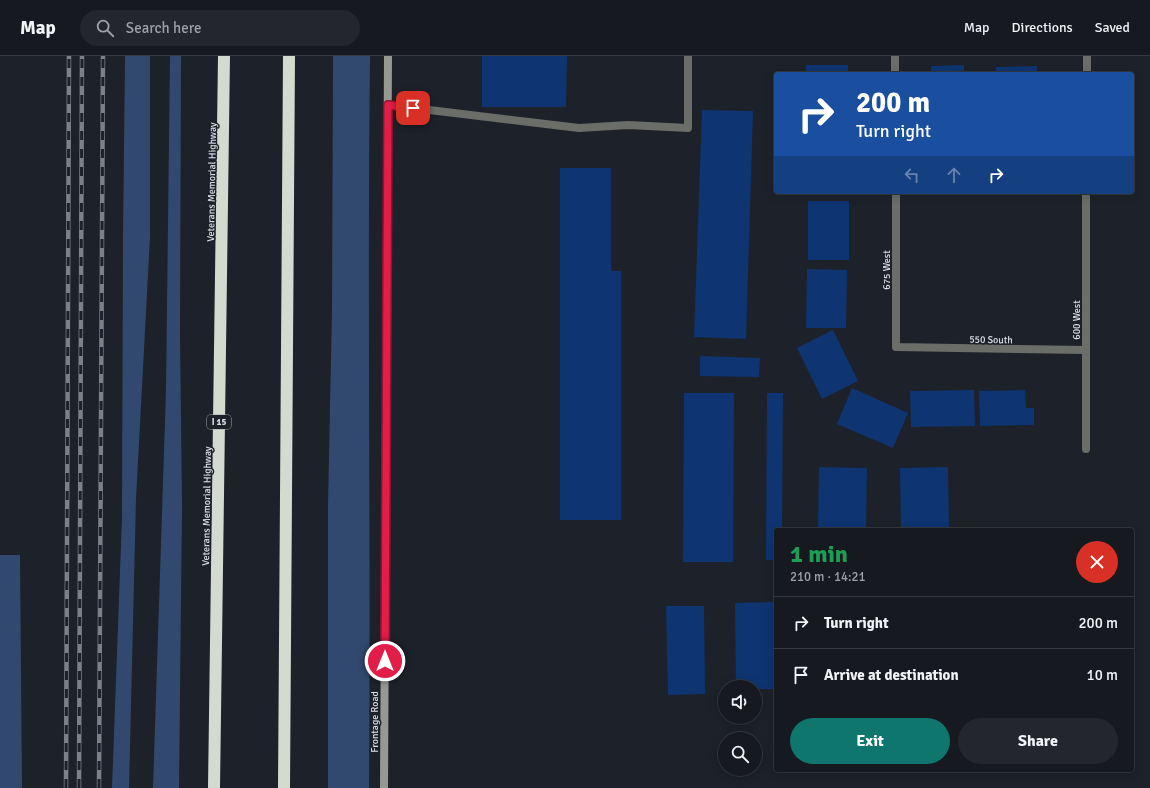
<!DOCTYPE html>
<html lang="en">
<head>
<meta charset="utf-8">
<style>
  body { margin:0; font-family:Signika,sans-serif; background:#23262c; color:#f1f3f6; height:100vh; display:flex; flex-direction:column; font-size:15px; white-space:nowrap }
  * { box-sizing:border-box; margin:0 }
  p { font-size:13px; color:#9ea0a4 }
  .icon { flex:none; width:22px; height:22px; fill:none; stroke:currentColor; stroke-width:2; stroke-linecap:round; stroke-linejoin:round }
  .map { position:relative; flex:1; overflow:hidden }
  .drawer { position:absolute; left:774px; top:472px; width:360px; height:244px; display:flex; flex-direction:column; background:#16191f; border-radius:4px; box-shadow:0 2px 10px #0003,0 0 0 1px #35383d }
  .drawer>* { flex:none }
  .top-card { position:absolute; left:774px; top:16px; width:360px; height:122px; border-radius:4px; box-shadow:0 2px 10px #0003,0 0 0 1px #35383d; background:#1a4fa0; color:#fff; overflow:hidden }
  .buttons { position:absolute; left:718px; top:624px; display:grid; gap:8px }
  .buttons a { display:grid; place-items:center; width:44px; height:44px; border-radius:50%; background:#16191f; box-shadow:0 2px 10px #0003,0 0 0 1px #35383d; font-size:20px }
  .pin { position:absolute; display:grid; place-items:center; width:34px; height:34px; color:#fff; margin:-17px; border-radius:8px; box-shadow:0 2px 6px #0006 }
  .me { position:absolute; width:44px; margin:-22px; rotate:0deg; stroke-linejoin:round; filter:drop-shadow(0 0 3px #0008) }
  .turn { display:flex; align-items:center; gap:14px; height:84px; padding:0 16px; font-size:18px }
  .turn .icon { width:52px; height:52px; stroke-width:2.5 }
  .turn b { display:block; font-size:28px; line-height:34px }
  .lanes { display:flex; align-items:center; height:38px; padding:0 16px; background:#0003; justify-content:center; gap:20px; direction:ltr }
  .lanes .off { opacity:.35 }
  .round { display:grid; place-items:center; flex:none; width:42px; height:42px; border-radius:21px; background:#23262c }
  .summary { display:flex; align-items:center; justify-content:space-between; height:68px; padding:0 16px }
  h1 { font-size:24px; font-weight:700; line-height:30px; color:#1e9e55 }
  .action { display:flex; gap:8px; margin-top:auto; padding:8px 16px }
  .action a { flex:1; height:46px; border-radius:24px; background:#0f766e; color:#fff; font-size:16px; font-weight:700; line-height:46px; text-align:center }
  .action a+a { background:#23262c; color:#f1f3f6 }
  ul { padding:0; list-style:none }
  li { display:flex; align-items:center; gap:12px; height:52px; padding:0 16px; border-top:1px solid #35383d }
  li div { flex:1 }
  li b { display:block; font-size:15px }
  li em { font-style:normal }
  header { display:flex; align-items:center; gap:24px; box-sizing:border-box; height:56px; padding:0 20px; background:#16191f; border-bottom:1px solid #35383d }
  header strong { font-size:19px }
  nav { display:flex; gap:22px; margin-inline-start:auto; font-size:14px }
  .search { width:280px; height:36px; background:#23262c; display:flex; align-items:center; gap:10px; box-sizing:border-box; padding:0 14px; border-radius:22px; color:#9ea0a4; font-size:15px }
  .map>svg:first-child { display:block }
  .green { fill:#31496e }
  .building { fill:#0e3571 }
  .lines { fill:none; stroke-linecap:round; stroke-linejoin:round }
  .lane { stroke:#6b6d69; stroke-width:8 }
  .street { stroke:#6b6d69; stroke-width:8 }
  .secondary { stroke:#959992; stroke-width:8 }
  .highway { stroke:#d4dacf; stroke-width:12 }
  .rail-casing { stroke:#7c8087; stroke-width:4.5 }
  .rail { stroke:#1d2129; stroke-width:3; stroke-dasharray:9; stroke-linecap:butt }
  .route-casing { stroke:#92132f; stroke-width:10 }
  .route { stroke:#e11d48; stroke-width:7 }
  .labels { text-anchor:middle; stroke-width:3; stroke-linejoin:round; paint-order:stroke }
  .shield { fill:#1d2129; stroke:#a3a7ad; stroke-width:1 }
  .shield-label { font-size:9px; font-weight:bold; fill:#dde0e6 }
  .street-label { font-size:10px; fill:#dde0e6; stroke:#1d2129 }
</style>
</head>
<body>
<header>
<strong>Map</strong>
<div class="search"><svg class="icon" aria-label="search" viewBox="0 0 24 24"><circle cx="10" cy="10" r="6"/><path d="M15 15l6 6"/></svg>Search here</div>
<nav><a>Map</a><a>Directions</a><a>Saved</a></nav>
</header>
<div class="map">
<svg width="1150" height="732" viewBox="0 0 1150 732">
  <rect width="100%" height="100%" fill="#1d2129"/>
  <path class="green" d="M125,0H150V181L136,443L129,732H112L122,461L123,181Z
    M170,0H181L180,278L182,451L179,732H153L166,334Z
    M333,0H370C367,244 371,488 369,732H328V449L332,253Z
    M0,499H20L22,732H0Z"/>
  <path class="building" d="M482,0H567L566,51H482Z
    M806,9H848V18H806Z
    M964,9V18H931V10Z
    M1037,10V18H996V11Z
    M702,54L753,55L746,283L694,281Z
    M560,112H611V215H621V464H560Z
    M808,145H849V204H808Z
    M807,213L847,214L846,272H806Z
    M833,274L858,325L822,343L797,292Z
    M700,300L760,302L759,321L700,320Z
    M852,332L908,357L893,392L837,368Z
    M974,334L975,370L911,371L910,335Z
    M1025,334L1026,352H1034V369L980,370L979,335Z
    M684,337H734L733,506H683Z
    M767,337H783L782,474H776V504H766Z
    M819,411L867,412L866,474H818Z
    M948,411L949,474H901L900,412Z
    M776,546V633H755V631H736L735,547Z
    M666,550H704L705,638L668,639Z"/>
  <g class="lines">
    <path class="lane" d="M388,49L579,72L628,69L688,72V0"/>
    <path class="street" d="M895,0V18
      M1087,18V0
      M896,136V291L1086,294
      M1086,393V136"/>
    <path class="secondary" d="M384,732L388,0"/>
    <path class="highway" d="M214,732L224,0
      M284,732L289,0"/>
    <g class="rail-casing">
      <path id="rail" d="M66,732L69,0
        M79,732L82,0
        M99,732L103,0"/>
    </g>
    <use href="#rail" class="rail"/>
  </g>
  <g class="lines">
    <g class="route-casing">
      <path id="route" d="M385,605L388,49L413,52"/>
    </g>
    <use href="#route" class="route"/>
  </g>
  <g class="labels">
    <rect class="shield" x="207" y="359" width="24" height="14" rx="3"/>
    <g class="shield-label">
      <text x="219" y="369">I 15</text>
    </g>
    <g class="street-label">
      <text transform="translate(211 126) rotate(-89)" y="4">Veterans Memorial Highway</text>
      <text transform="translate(886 214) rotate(-90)" y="4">675 West</text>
      <text transform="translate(1076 264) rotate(-90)" y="4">600 West</text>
      <text transform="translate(991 283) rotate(1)" y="4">550 South</text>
      <text transform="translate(206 450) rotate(-89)" y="4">Veterans Memorial Highway</text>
      <text transform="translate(374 666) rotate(-90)" y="4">Frontage Road</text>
    </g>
  </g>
</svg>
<div class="buttons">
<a><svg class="icon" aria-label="sound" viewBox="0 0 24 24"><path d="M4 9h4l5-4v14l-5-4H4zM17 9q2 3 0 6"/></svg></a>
<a><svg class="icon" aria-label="search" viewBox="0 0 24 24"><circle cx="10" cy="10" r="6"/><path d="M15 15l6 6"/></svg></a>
</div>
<div class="pin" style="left:413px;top:52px;background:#d93025"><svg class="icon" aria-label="arrive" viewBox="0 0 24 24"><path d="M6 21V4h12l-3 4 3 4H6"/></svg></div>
<svg class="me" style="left:385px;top:605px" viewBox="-20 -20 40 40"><circle r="17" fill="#e11d48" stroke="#fff" stroke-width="3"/><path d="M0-11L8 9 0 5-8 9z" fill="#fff"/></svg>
<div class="top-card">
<div class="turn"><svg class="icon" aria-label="right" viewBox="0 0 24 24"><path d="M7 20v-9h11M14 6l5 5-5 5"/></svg><div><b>200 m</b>Turn right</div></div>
<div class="lanes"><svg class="icon off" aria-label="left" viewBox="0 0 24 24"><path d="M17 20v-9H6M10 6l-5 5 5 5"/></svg><svg class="icon off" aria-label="ahead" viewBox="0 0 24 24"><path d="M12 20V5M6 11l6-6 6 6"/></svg><svg class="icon" aria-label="right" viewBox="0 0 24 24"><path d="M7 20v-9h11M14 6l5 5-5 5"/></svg></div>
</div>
<section class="drawer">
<div class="summary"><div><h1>1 min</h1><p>210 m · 14:21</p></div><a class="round" style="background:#d93025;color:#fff"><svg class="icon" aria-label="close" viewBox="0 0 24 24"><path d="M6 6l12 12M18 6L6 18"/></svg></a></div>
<ul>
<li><svg class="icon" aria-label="right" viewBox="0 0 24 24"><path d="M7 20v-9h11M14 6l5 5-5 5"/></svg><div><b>Turn right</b></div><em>200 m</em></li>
<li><svg class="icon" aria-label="arrive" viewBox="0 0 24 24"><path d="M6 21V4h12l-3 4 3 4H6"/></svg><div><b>Arrive at destination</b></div><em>10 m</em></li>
</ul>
<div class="action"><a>Exit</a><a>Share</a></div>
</section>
</div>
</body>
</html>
